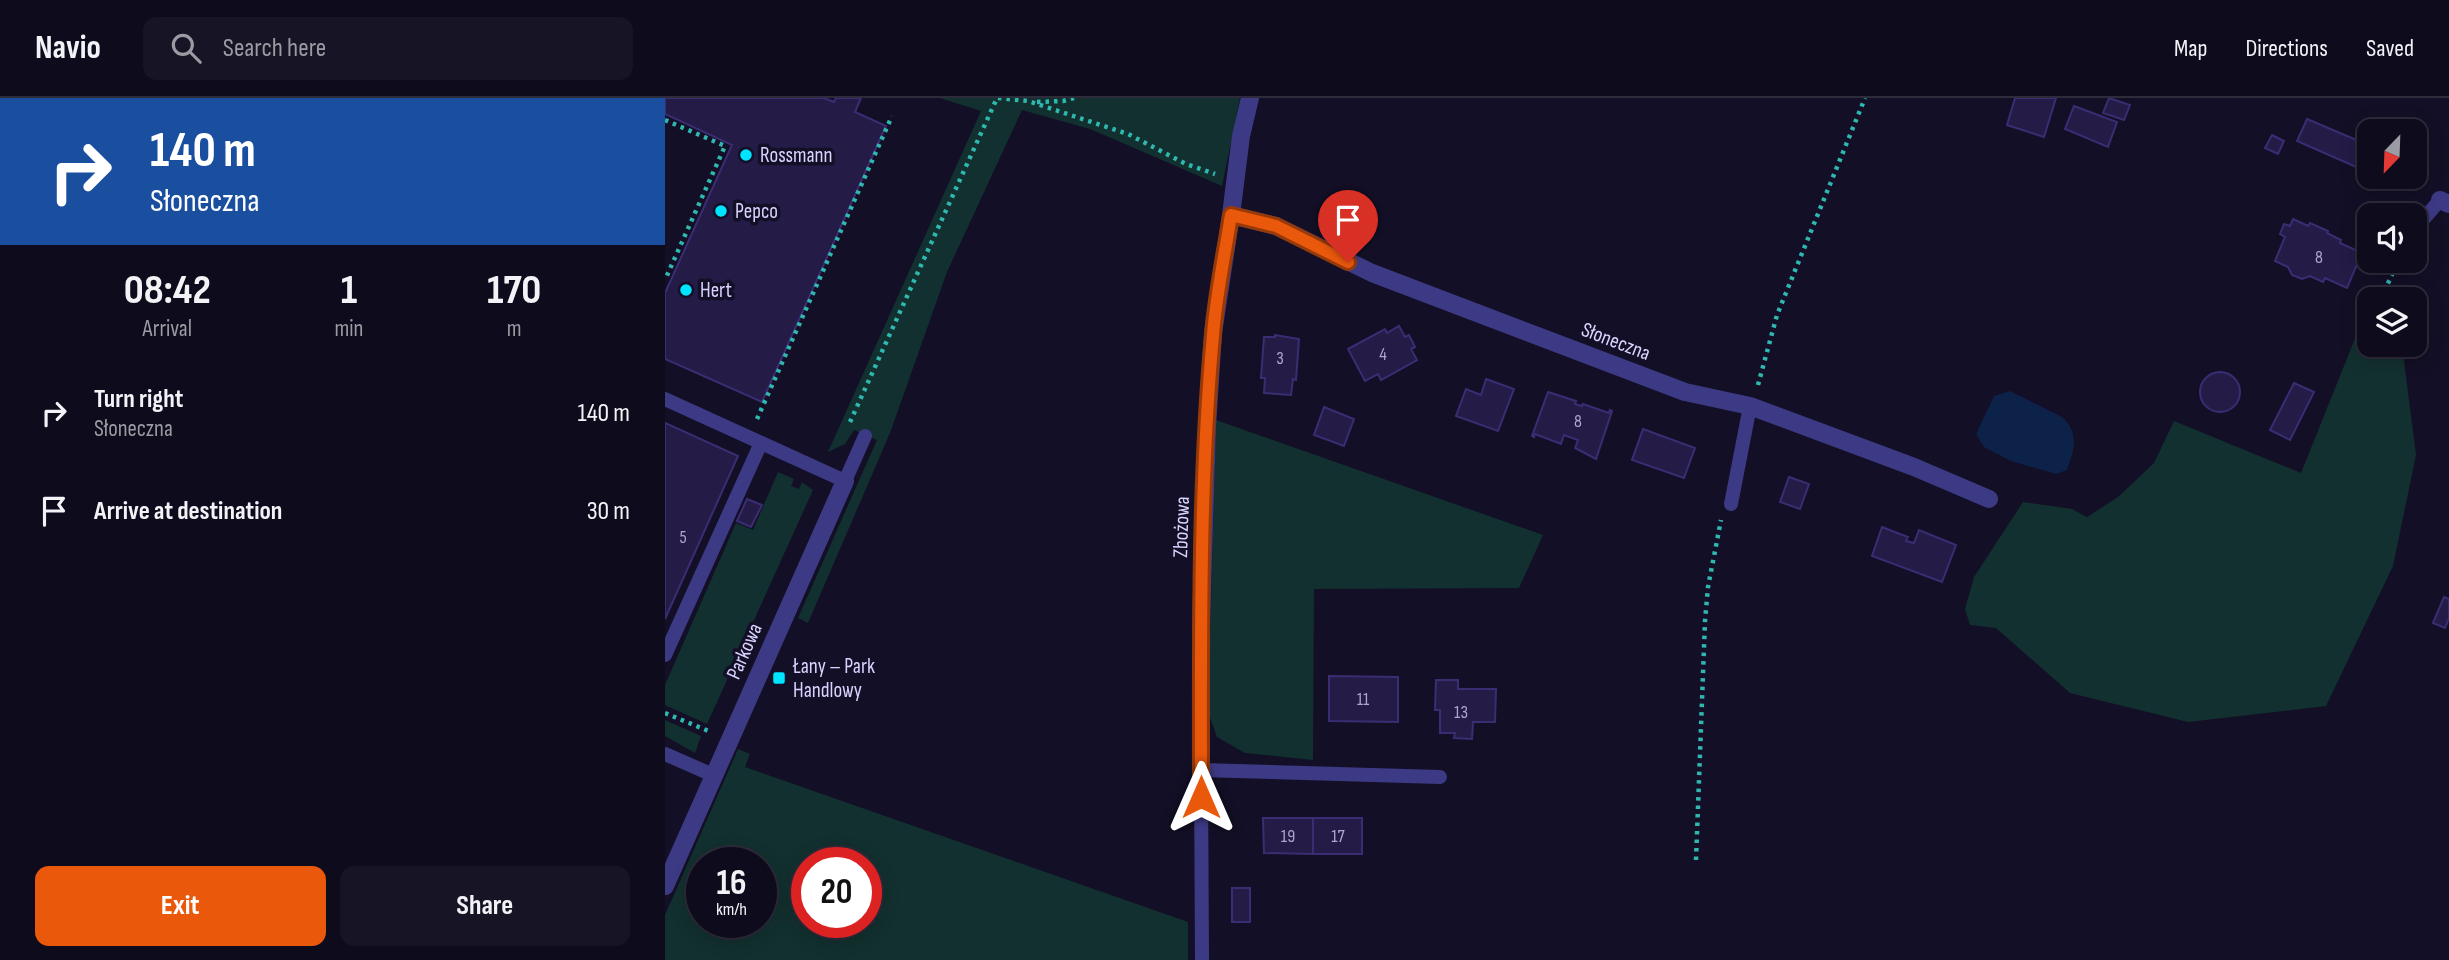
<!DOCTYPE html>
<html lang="en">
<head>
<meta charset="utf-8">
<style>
  body { margin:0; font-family:"Sofia Sans Condensed",sans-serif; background:#171425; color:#f1f3f6; height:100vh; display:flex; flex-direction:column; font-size:26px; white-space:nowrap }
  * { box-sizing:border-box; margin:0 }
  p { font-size:23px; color:#9b9ba3 }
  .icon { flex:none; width:38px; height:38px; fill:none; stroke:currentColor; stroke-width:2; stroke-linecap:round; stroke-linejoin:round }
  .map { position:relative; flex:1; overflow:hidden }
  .sheet { display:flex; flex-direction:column; background:#0e0b1c; width:665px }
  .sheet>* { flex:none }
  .hud { background:#1a4fa0; color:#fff; overflow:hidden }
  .needle { width:46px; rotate:203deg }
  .controls { position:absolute; left:1692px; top:21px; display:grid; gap:14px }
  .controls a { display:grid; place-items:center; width:70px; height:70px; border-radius:14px; background:#0e0b1c; box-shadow:0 4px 18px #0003,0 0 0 2px #2e2b3b; font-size:35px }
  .speed { position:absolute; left:21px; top:749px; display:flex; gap:14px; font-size:35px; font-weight:700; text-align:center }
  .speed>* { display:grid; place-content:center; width:91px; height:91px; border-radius:50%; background:#0e0b1c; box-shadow:0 4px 18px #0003,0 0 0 2px #2e2b3b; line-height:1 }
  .speed small { font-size:18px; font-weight:400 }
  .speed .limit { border:10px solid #d22; background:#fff; color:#111 }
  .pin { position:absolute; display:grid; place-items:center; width:60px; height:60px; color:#fff; margin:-72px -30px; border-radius:50% 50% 50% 0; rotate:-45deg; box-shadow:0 0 7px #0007 }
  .pin .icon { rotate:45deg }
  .me { position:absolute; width:77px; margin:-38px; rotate:0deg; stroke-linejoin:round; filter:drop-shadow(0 0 5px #0008) }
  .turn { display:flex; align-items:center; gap:24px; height:147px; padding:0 35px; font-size:32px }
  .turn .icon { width:91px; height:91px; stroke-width:2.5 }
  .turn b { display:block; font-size:49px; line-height:60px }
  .eta { display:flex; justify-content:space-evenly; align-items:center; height:119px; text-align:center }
  .eta b { font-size:42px; font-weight:700; line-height:49px }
  .primary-button { display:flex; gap:14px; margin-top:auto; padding:14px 35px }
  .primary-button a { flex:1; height:80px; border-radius:14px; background:#ea580c; color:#fff; font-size:28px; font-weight:700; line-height:80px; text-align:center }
  .primary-button a+a { background:#171425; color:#f1f3f6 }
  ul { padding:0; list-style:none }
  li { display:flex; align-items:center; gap:21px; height:98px; padding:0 35px }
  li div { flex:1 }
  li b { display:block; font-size:26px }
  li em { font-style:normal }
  header { display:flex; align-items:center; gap:42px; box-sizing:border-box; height:98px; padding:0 35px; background:#0e0b1c; border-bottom:2px solid #2e2b3b }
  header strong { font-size:33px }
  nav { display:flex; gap:38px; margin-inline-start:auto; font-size:24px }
  .search { width:490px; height:63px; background:#171425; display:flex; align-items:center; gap:18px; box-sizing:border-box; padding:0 24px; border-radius:14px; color:#9b9ba3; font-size:26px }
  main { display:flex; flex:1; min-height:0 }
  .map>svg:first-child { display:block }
  .green { fill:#12302f; fill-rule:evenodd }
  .water { fill:#0c2248 }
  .building { fill:#241b47; stroke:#3b2d73; stroke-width:2 }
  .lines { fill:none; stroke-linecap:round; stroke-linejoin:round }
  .path { stroke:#2fb8b0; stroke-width:4.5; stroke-dasharray:3.5 5; stroke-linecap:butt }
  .lane { stroke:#3d3a85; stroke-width:14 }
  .street { stroke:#3d3a85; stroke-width:18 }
  .route-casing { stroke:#983908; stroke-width:18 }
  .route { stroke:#ea580c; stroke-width:12 }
  .poi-dot { fill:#00e5ff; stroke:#130f26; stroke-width:2.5 }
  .labels { text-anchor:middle; stroke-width:7; stroke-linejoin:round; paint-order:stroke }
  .number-label { font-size:18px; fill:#aca6d1 }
  .poi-label { font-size:21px; fill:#d9d4ff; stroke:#130f26; text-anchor:start }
  .street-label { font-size:21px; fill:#d9d4ff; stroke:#130f26 }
</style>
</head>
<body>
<header>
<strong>Navio</strong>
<div class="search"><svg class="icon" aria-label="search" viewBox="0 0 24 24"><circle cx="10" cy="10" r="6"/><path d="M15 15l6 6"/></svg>Search here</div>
<nav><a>Map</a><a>Directions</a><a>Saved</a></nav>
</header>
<main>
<section class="sheet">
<div class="hud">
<div class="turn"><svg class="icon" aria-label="right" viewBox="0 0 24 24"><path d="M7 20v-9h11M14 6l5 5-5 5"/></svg><div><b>140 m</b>Słoneczna</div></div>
</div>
<div class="eta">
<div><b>08:42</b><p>Arrival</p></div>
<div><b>1</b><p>min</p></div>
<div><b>170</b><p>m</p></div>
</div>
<ul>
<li><svg class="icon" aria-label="right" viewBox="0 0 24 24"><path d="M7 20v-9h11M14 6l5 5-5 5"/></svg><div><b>Turn right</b><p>Słoneczna</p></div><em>140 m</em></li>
<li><svg class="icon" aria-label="arrive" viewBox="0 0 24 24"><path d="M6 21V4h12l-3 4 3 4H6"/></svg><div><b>Arrive at destination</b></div><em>30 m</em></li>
</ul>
<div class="primary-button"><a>Exit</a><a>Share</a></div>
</section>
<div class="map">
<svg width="1784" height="862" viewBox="0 0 1784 862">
  <rect width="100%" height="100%" fill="#130f26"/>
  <path class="green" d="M275,0H575L557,88L425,31L357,12L282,174L225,335L143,525L133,520L212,342L189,332L180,346L163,354L316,13Z
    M1695,228L1704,231V247H1737L1751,357L1728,468L1661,608L1523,624L1405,595L1331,530L1305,527L1300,511L1309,479L1358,404L1407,411L1422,419L1453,399L1489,365L1509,323L1636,375Z
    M551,322L878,437L854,490L649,491L648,662L580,655L552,639L543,614Z
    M113,374L129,381L126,388L134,391L137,384L148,392L42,626L0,607V587L71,425L88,432Z
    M0,622L36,638L30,655L0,638Z
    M73,651L85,656L80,669L523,824V862H0V817ZM37,765H96V824H37ZM142,765H201V824H142Z"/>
  <path class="water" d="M1345,293L1397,319C1415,335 1409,353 1402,372L1391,376L1346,363L1319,349L1311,336L1329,298Z"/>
  <path class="building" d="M0,0H159L169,4L171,0H196L190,14L221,28L97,304L0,261V195L67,47L0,16Z
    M1350,0H1391L1379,39L1342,27Z
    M1444,0L1465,7L1459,22L1438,15Z
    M1409,8L1452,24L1443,49L1400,31Z
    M1642,21L1701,46L1691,69L1632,43Z
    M1607,37L1619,43L1613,56L1600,50Z
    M1628,121L1643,128L1645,125L1663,133L1662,135L1676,142L1675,145L1697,155L1682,190L1660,180L1658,184L1645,178L1637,181L1627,177L1623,169L1610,163L1620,139L1615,136L1619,126L1625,128Z
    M734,228L740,239L744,237L750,249L746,251L752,262L716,282L713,276L700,283L683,251L720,231L722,235Z
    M610,237L634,241L631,282L628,281L626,297L599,295L600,280H596L599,239H610Z
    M1535 294a20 20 0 1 1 40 0a20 20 0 1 1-40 0Z
    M821,281L849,291L833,333L791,318L801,291L816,297Z
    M1629,285L1649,294L1625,342L1605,332Z
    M883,294L911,303L910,306L917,308L918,306L944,315L945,312L947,313L931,361L910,350L913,342L899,337L896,346L870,336L869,339L867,338Z
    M659,309L689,321L679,348L649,337Z
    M0,325L73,358L0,521Z
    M978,331L1030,350L1019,380L967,362Z
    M1124,379L1144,386L1135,411L1115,404Z
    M82,401L97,407L86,429L72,423Z
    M1217,429L1243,439L1241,443L1249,445L1254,432L1291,447L1277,484L1207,458Z
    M1779,499L1784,501V520L1780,530L1768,525Z
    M664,578L733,579V624L664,623Z
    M771,582H793V591H831L830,624H808L807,641L789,640L790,635H775V612H770Z
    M598,720H648V756L599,755Z
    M648,720H697V756H648Z
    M567,790H585V824H567Z"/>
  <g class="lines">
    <path class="path" d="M333,0L363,3L463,36L521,66L550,76
      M372,4L398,3L409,0
      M0,22L60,48L0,182
      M1716,201L1733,163
      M1093,287L1112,217L1200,0
      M92,321L227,18
      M185,324L332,0
      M0,615L46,634
      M1031,762L1040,523L1043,489L1056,422"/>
    <path class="lane" d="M1750,131L1775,102
      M0,301L180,383L200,338
      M1066,406L1085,308
      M0,557L96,345
      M0,656L48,677
      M537,862L536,672L775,679"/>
    <path class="street" d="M1775,102L1784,106
      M566,117L611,128L707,175L1020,294L1085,308L1249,369L1324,401
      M536,672V527L542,330L548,235L566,117L576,38L585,0
      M0,788L180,383"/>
  </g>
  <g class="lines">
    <g class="route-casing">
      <path id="route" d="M536,699C536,545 534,390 548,237C551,197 560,156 566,117L611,128L683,164"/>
    </g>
    <use href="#route" class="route"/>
  </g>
  <g class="poi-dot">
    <circle cx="81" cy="57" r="7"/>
    <circle cx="56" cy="113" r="7"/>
    <circle cx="21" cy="192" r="7"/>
    <rect x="107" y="573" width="14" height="14" rx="3.5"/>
  </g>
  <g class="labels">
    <g class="number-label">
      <text x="1654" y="165">8</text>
      <text x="718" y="262">4</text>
      <text x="615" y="266">3</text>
      <text x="913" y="329">8</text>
      <text x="18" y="445">5</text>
      <text x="698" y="607">11</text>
      <text x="796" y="620">13</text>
      <text x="623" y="744">19</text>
      <text x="673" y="744">17</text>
    </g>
    <g class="poi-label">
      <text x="95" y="64">Rossmann</text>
      <text x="70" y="120">Pepco</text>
      <text x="35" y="199">Hert</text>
      <text x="128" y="575">Łany – Park<tspan x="128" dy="24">Handlowy</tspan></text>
    </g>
    <g class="street-label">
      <text transform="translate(951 243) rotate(21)" y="7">Słoneczna</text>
      <text transform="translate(516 429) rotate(-88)" y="7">Zbożowa</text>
      <text transform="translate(79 553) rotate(-66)" y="7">Parkowa</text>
    </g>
  </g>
</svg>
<div class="controls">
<a><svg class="needle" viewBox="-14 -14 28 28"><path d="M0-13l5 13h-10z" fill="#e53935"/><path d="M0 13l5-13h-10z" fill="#9b9ba3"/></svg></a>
<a><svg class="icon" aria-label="sound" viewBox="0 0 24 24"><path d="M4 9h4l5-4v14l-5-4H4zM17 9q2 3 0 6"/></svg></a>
<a><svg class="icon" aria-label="layers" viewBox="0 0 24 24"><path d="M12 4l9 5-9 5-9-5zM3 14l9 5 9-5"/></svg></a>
</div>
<div class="speed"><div>16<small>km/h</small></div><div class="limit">20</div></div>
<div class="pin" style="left:683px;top:164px;background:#d93025"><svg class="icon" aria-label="arrive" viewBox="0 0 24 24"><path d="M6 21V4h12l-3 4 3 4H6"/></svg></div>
<svg class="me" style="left:536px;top:699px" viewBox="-20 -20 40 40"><path d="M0-17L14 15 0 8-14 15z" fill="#ea580c" stroke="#fff" stroke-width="4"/></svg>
</div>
</main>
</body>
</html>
